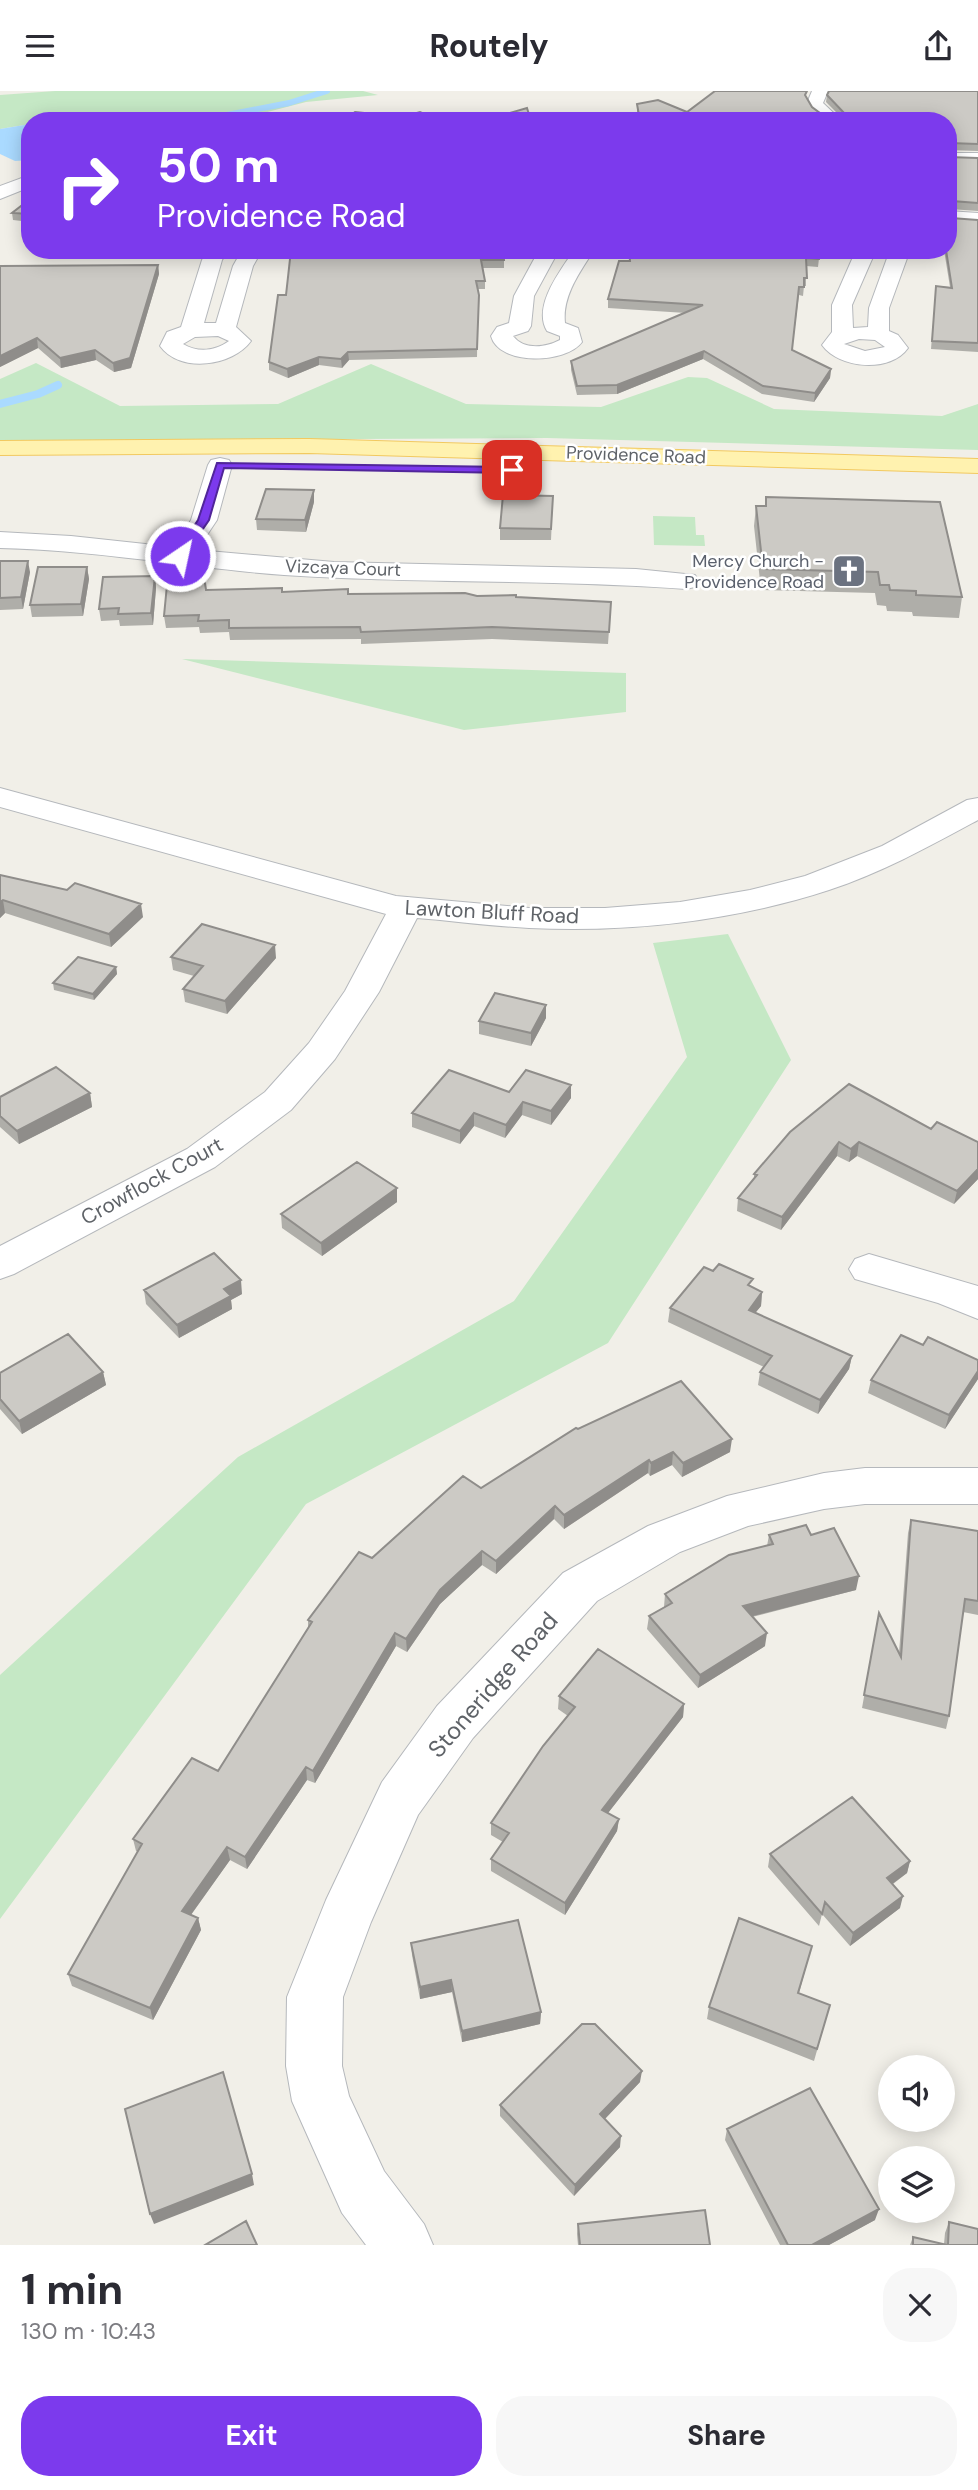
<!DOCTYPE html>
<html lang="en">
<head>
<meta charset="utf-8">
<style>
  body { margin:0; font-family:"DM Sans",sans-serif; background:#f7f7f7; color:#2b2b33; height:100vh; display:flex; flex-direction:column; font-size:26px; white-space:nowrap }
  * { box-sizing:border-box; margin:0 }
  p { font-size:23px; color:#7c7c81 }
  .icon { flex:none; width:38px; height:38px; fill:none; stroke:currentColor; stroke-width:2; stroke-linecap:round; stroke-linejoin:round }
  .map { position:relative; height:2154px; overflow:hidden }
  .panel { display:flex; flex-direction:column; background:#fff; flex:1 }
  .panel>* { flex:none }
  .top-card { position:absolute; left:21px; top:21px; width:936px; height:147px; border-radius:28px; box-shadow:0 4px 18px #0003; background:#7c3aed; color:#fff; overflow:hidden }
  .buttons { position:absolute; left:878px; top:1964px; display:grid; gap:14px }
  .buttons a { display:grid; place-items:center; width:77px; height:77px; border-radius:50%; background:#fff; box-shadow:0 4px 18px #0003; font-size:35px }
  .pin { position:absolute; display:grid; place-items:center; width:60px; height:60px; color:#fff; margin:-30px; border-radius:14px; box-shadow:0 4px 10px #0006 }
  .me { position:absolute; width:77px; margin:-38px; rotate:34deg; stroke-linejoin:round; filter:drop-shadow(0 0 5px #0008) }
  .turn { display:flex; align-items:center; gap:24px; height:147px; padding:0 21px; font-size:32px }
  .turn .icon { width:91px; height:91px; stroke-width:2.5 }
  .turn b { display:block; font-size:49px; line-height:60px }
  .round { display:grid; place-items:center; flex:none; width:74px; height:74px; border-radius:28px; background:#f7f7f7 }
  .summary { display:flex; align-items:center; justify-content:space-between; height:119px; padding:0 21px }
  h1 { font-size:42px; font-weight:700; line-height:52px }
  .cta { display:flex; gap:14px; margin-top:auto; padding:14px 21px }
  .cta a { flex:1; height:80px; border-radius:28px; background:#7c3aed; color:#fff; font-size:28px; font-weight:700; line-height:80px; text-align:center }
  .cta a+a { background:#f7f7f7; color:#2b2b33 }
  header { display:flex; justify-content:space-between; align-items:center; height:91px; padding:0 21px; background:#fff; font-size:32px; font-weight:700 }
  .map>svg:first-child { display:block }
  .green { fill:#c5e8c5 }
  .water { fill:#aadaff }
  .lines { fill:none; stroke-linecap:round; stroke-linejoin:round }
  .stream-far1 { stroke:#aadaff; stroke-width:6 }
  .stream { stroke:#aadaff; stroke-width:8 }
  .minor-casing { stroke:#b5b8bc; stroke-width:2 }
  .major-casing { stroke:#f2c960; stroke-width:2 }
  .minor { fill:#fff; fill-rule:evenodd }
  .major { fill:#fff2af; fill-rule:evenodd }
  .wall { fill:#afaea9 }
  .shaded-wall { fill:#8f8d8a }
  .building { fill:#cccac5; stroke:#8f8d8a; stroke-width:2 }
  .route { fill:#7c3aed; stroke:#51269a; stroke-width:2 }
  .labels { text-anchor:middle; stroke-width:5; stroke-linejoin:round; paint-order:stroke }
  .far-street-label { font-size:18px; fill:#5f6368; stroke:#fff }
  .far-worship-label { font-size:18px; fill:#5b616d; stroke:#fff; text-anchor:end }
  .street-label { font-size:21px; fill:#5f6368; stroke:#fff }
  .near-street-label { font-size:24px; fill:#5f6368; stroke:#fff }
</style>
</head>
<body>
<header><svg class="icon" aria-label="menu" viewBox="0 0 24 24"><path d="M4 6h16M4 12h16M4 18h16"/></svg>Routely<svg class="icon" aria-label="share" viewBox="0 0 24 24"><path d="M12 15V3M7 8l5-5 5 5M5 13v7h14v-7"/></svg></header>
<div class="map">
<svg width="978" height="2154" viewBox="0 0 978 2154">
  <rect width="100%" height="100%" fill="#f1efe8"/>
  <path class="green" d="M55,0H363L378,4L306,11L233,30H30V33L0,38V4Z
    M36,272L120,315L278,313L371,273L466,313L601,316L688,286L707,287L774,318L942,325L978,313V359L547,347L0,350V288Z
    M653,425L695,426L696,444H704L705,455L654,454Z
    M182,568L626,582V621L464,639Z
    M728,843L791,969L608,1252L306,1413L0,1828V1584L238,1366L514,1210L687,966L653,852Z"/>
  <path class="water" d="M30,33V69L15,70L0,63V38Z"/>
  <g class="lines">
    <path class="stream-far1" d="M196,30L289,12L327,0"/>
    <path class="stream" d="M0,313L38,303L58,294"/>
    <g class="minor-casing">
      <path id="minor" d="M812,0H828L823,12L842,30C824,30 815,29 807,12Z
        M948,62H978V72H948Z
        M30,84V96L0,108V95Z
        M948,120L978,122V134L948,132Z
        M208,159H228L222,169L204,232H216L233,175L242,159H262L253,175L236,236L251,250C233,275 180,283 160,255L167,241L181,236L202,169ZM218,245L229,250C215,260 198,262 183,253L195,246Z
        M539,159H559L534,205L531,235L528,240L513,245C524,259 545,257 560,249V245L547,240C532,215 561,179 574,159H594C580,181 562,205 565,232L578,237L582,251C566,273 499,275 491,245L497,236L509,232L514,205Z
        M856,159H876L852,214L853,237L868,236L869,217L890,159H910L889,217V240L898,244L908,257C891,282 839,278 822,254L832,241V214ZM859,248L875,249L885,256L865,260L844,253Z
        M220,367L229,369L232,374L217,429L197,459L334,471L636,478L695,484L699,490L695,496L686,498C552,488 418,493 284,484C189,477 96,459 0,457V441L71,445L173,456L191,429L208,374L211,369Z
        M0,697L396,805L529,817H605L680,811L750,799L805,785L882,755L967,709L978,707V729C930,755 881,782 829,799C734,830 628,842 529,837C491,835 454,830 417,827L379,901L335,968L291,1019L215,1076L14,1183L0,1188V1155L187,1058L265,1001L309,952L345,900L386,823L0,716Z
        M869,1163L978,1195V1228L938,1212L855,1188L849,1178L855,1168Z
        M865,1377H978V1413H865L824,1418L748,1435L680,1461L597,1510L473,1647L418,1724L371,1831L343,1906L342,1975L349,2005L384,2080L424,2133L433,2154H366L342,2122L292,2010L286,1975L287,1906L326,1809L382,1691L437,1615L563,1482L648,1435L727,1405L824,1382Z"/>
    </g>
    <g class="major-casing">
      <path id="major" d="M309,348L978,368V382L309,362L0,364V350Z"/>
    </g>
    <use href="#minor" class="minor"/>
    <use href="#major" class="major"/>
  </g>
  <path class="wall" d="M978,0V60L948,59V30H638L637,20V13L687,21L807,7L812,16L820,22L836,25L839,24L826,11L827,4Z
    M948,66L978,67V120L950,118L952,87H948Z
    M30,108V131L13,129L12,122Z
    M951,127L978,129V261L931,258L936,195L950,196L944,159H948Z
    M291,159L504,169V177H482L485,190V198H478L477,266L349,269L342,277L319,274L288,287L269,279V271L286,204Z
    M629,159H820L818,176L806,175V195H804L803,205L799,204L792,259L831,278L830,287L814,311L762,303L703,268L617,303L577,304L571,279V270L686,222L608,217V208L629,170Z
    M158,174L159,183L131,277L114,281L96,269L61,277L38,257L0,276V175Z
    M553,405L551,449H500V437Z
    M766,406L962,506L959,527L913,525L912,521L887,520L886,515L877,514L875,502L761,499L754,435L756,415H765Z
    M314,411L306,441L257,439L256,428Z
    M0,470L30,481L23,518L0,519Z
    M87,476L89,488L83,525L32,526L30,514Z
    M155,485L156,497L153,534L120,535L119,529L101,530L99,518Z
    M282,501L348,503L477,505L611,511L608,553L492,548L361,553V548L230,549L229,541L200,542L199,536L166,537L164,525Z
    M0,784L67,799L143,826L111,856L5,822L0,827Z
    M171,866L276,867L227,923L185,911L183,898L194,885L173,879Z
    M116,876L117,883L94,909L54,899L53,892Z
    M546,914V927L531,955L479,943V930Z
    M509,1001L571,1007L551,1034L522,1024L505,1047L474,1035L460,1053L412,1036V1022Z
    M90,1002L92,1016L19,1053L0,1036V1006Z
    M931,1038L978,1051V1088L954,1113L857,1065L849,1071L837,1065L781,1139L737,1120L738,1107L754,1088V1083L790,1041Z
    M397,1097V1111L322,1165L282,1137L281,1123Z
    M752,1196L762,1201L761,1215L755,1222L852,1265L849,1278L818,1323L758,1294L760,1281L764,1276L668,1231L670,1217Z
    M144,1199L242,1203L231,1209L232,1218L179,1247L146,1213Z
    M923,1254L978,1269V1288L945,1338L868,1302L871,1289Z
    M103,1281L106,1294L22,1343L0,1318V1282Z
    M578,1338L730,1361L682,1386L672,1374L650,1385L648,1382L564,1438L554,1428L496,1483L482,1474L440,1513L407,1561L396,1555L315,1692L307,1689L247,1778L230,1769L191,1824L198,1827L201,1839L153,1929L72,1895L68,1883L138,1761L136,1760L133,1748L218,1680L308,1537V1529L372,1467L481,1397Z
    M911,1429L978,1440V1524L963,1521L949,1625L946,1638L862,1617L879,1522L899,1562L908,1442Z
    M769,1444H811L856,1499L752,1526L765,1555L698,1597L647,1538L649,1525L664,1516L665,1503L767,1455Z
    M559,1605L684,1613L683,1626L608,1722L619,1728L617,1740L565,1824L491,1780V1768L503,1751L491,1744V1732L568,1625L558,1618Z
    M770,1763L910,1770L907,1782L893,1793L900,1817L850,1855L822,1823L819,1835L768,1776Z
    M411,1852L541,1921L540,1933L462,1951L452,1901L420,1908L412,1864Z
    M812,1855L799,1902L830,1914L814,1970L707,1928L709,1916Z
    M640,1991L605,2028L620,2056L574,2105L500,2025V2014Z
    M727,2038L875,2129L829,2154H780L725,2049Z
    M949,2131L978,2154H910L913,2146L944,2153L945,2142Z
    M578,2133L710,2154H578L577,2143Z"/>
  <path class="shaded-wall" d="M158,174L159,183L131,277L114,281L113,272Z
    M37,247L38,257L0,276V265Z
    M95,259L96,269L61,277L60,267Z
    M704,260L703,268L617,303V294Z
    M348,261L349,269L342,277L341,268Z
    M319,266V274L288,287L287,278Z
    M831,278L830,287L814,311L815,302Z
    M314,399V411L306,441L305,429Z
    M28,470L30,481L23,518L21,506Z
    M87,476L89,488L83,525L81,513Z
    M155,485L156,497L153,534L151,522Z
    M3,809L5,822L0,827V811Z
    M141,813L143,826L111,856L109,843Z
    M275,854L276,867L227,923L225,910Z
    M116,876L117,883L94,909L93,903Z
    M546,914V927L531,955V942Z
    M571,994V1007L551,1034V1020Z
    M90,1002L92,1016L19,1053L17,1040Z
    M523,1011L522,1024L505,1047L506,1034Z
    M474,1022V1035L460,1053V1040Z
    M839,1051L837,1065L781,1139L782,1126Z
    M859,1051L857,1065L849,1071L851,1058Z
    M978,1078V1088L954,1113L957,1100Z
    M397,1097V1111L322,1165L321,1152Z
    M241,1189L242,1203L231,1209L232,1218L179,1247L177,1234L224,1198Z
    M762,1201L761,1215L747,1232L749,1219Z
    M852,1265L849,1278L818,1323L820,1309Z
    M978,1280V1288L945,1338L949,1324Z
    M103,1281L106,1294L22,1343L19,1330Z
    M732,1348L730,1361L682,1386L683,1372Z
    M673,1361L672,1374L650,1385L651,1372Z
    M649,1369L648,1382L564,1438V1424Z
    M555,1415L554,1428L496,1483V1470Z
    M482,1460V1474L440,1513L407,1561L406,1548L440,1499Z
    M859,1485L856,1499L741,1528L743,1515Z
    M395,1542L396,1555L315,1692L313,1680Z
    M767,1542L765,1555L698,1597L700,1584Z
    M684,1613L683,1626L601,1731L602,1719Z
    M306,1676L307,1689L247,1778L245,1766Z
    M619,1728L617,1740L565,1824V1812Z
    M227,1756L230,1769L185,1832L182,1820Z
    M910,1770L907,1782L884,1799L887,1787Z
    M903,1805L900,1817L850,1855L853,1842Z
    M198,1827L201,1839L153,1929L150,1917Z
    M451,1889L452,1901L420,1908V1896Z
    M541,1921L540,1933L462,1951V1940Z
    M642,1980L640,1991L599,2034L600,2023Z
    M621,2045L620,2056L574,2105L575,2094Z
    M252,2083L254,2094L154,2133L150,2123Z
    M879,2118L875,2129L829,2154H812Z"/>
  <path class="building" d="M715,0H807L805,4L812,16L820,22L836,25L845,23L827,4L829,0H978V53L949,52L948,55V30H640L637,13L658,9L687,21Z
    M527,17L531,30H464L473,22L499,25Z
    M355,21L402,26L420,21L441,30H276L304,23L347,27Z
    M948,66L978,67V112L952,110L953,79H949Z
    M30,108V123L12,122Z
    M951,127L978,129V252L932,250L936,195L952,197L946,159H948V149L950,150Z
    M291,159H503L504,169H481L485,190H476L479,204L477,258L348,261L341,268L319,266L287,278L269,271L278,204H286Z
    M629,159H820L819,168L806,167L807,187H804V196H799L792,259L831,278L815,302L763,295L704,260L617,294L577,295L571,270L703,214L608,208L619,170H630Z
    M158,174L130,267L113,272L95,259L60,267L37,247L0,265V175Z
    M266,398L314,399L305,429L256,428Z
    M503,404L553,405L551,438L500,437Z
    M766,406L940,411L962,506L916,504V500L890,499L889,494H880L878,481L763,478L756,415H766Z
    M0,470H28L21,506L0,507Z
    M38,476H87L81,513L30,514Z
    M155,485L151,522L118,523L119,517L99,518L103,486Z
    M205,492L206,499L282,497V501L348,498V503L465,502L477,505L516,504V506L611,511L609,541L492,536L361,541L360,536L229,537V529L198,530L199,524L164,525L167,494Z
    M0,784L67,799L75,792L141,813L109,843L3,809L0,811Z
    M202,833L275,854L225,910L183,898L203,875L171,866Z
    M78,866L116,876L93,903L53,892Z
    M495,902L546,914L531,942L479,930Z
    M56,976L90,1002L17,1040L0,1025V1006Z
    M449,979L509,1001L526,979L571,994L551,1020L523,1011L506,1034L474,1022L460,1040L412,1022Z
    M849,993L931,1038L937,1031L978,1051V1078L957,1100L859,1051L851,1058L839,1051L782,1126L738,1107L757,1084L754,1083L790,1041Z
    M357,1071L397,1097L321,1152L281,1123Z
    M214,1162L241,1189L224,1198L231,1205L177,1234L144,1199Z
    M719,1173L753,1188L748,1194L762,1201L749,1219L852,1265L820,1309L760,1281L772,1265L670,1217L704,1176L713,1180Z
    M68,1243L103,1281L19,1330L0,1308V1282Z
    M901,1244L923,1254L928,1246L978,1269V1280L949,1324L871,1289Z
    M681,1290L732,1348L683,1372L673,1361L651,1372L649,1369L564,1424L555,1415L496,1470L482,1460L440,1499L406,1548L395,1542L313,1680L306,1676L245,1766L227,1756L182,1820L198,1827L150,1917L68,1883L142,1753L133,1748L192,1667L218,1680L312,1531L308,1529L359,1461L372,1467L463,1385L481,1397L576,1337L578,1338Z
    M911,1429L978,1440V1510L965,1508L949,1625L864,1604L879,1522L901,1566Z
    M806,1434L811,1444L834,1437L859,1485L743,1515L767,1542L700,1584L649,1525L672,1512L665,1503L729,1464L773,1453L769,1444Z
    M598,1558L684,1613L602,1719L619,1728L565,1812L491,1768L509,1742L491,1732L543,1655L575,1616L559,1605Z
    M852,1706L910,1770L887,1787L903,1805L853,1842L825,1811L822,1823L770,1763Z
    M739,1827L812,1855L798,1902L830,1914L817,1958L709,1916Z
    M518,1829L541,1921L462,1940L451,1889L420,1896L411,1852Z
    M582,1933H595L642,1980L600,2023L621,2045L575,2094L500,2014Z
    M223,1981L252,2083L150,2123L125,2018Z
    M810,1997L879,2118L812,2154H788L727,2038Z
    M705,2119L710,2154H580L578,2133Z
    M246,2130L257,2154H205Z
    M949,2131L978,2138V2154H948Z
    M913,2146L947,2154H913Z"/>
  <path class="route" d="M217,372L512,376L517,379L512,382L224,377L209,429L183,467H176L174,465L198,429Z"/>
  <defs>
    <g id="church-square" transform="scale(1.75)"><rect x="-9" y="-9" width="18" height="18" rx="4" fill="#6b7280" stroke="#fff"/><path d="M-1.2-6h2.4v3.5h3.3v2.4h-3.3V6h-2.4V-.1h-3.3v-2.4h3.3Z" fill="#fff"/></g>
  </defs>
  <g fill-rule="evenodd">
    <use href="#church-square" x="849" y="480"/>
  </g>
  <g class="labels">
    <g class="far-street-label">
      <text transform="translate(636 364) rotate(2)" y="6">Providence Road</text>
      <text transform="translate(343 477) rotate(2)" y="6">Vizcaya Court</text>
    </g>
    <g class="far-worship-label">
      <text x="824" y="476">Mercy Church -<tspan x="824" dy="21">Providence Road</tspan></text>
    </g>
    <g class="street-label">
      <text transform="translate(492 821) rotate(3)" y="7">Lawton Bluff Road</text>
      <text transform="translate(152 1090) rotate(-29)" y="7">Crowflock Court</text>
    </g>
    <g class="near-street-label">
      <text transform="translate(493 1594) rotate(-49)" y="8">Stoneridge Road</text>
    </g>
  </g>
</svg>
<div class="buttons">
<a><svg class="icon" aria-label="sound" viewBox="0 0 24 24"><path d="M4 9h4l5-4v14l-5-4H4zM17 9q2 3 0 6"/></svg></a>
<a><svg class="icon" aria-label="layers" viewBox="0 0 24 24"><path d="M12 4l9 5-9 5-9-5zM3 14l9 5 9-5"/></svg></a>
</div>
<div class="pin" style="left:512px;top:379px;background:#d93025"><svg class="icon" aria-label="arrive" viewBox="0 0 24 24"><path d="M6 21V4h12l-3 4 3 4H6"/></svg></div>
<svg class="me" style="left:180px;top:465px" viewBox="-20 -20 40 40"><circle r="17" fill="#7c3aed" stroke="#fff" stroke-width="3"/><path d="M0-11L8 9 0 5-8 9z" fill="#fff"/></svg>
<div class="top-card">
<div class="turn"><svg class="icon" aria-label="right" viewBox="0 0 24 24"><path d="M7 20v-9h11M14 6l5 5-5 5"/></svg><div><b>50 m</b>Providence Road</div></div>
</div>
</div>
<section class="panel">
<div class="summary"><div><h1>1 min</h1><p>130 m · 10:43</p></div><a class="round"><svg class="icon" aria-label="close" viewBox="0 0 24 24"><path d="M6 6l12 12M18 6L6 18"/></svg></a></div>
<div class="cta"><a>Exit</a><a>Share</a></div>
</section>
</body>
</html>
